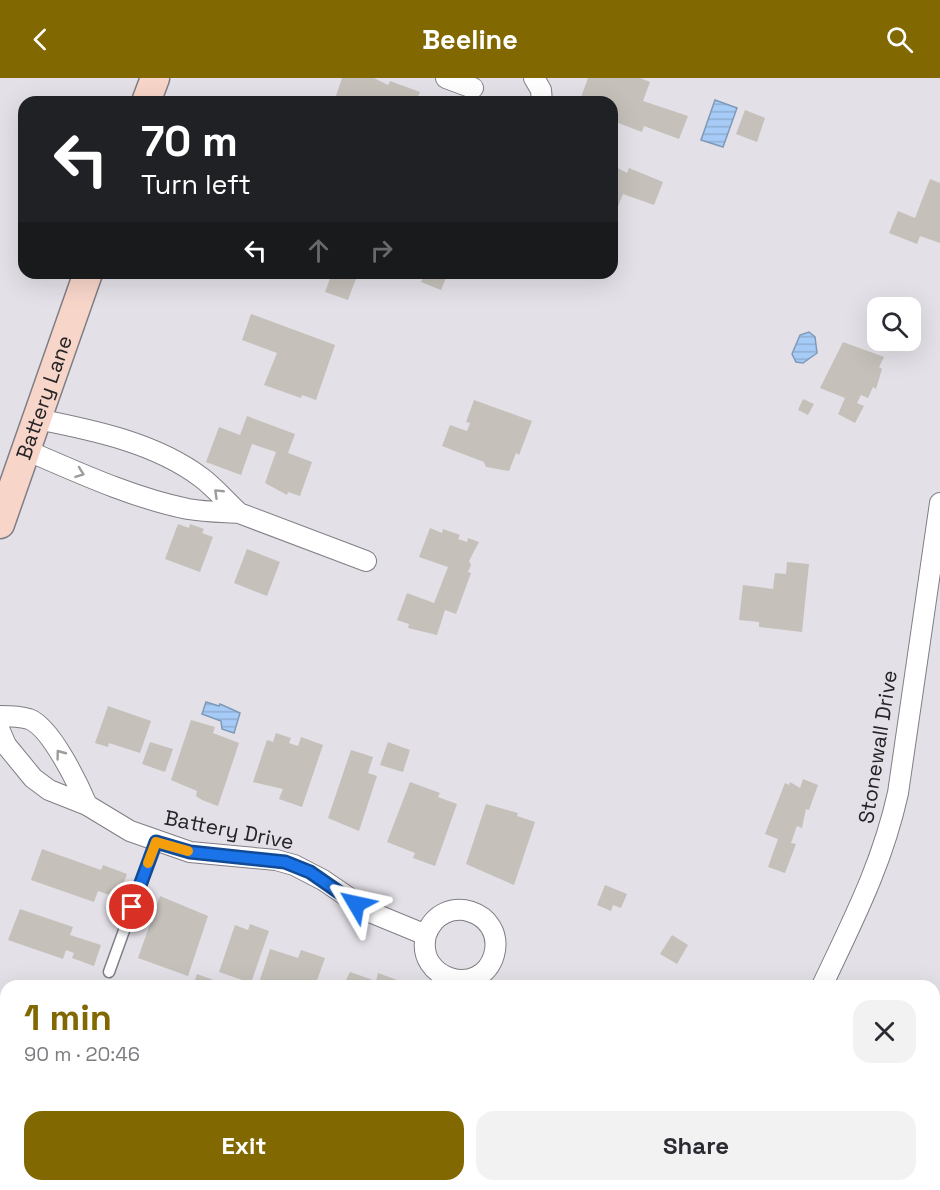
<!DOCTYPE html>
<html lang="en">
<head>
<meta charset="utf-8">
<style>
  body { margin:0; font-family:"Space Grotesk",sans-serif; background:#f2f2f3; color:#2b2b33; height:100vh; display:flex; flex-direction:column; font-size:22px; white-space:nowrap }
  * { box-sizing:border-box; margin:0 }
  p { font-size:20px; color:#7c7c81 }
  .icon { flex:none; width:33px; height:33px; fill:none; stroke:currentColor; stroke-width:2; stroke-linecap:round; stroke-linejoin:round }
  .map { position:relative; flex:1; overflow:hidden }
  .sheet { position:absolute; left:0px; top:902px; width:940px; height:212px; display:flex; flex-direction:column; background:#fff; border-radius:18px 18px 0 0; box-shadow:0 6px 24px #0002 }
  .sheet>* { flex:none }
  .guide { position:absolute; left:18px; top:18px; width:600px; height:183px; border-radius:18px; box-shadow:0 6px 24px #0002; background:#202124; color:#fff; overflow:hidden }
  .controls { position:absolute; left:867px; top:219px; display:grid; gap:12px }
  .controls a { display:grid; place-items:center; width:54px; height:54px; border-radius:12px; background:#fff; box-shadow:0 6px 24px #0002; font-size:30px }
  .pin { position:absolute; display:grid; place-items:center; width:51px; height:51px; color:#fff; margin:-26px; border:3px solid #fff; border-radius:50%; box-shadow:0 2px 6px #0007 }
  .me { position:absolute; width:66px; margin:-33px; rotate:306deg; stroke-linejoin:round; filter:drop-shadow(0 0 4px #0008) }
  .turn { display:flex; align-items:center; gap:21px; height:126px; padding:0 24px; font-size:27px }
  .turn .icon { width:78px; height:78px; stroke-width:2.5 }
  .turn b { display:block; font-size:42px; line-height:51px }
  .lanes { display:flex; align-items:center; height:57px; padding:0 24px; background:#0003; justify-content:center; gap:30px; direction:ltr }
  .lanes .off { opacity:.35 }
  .round { display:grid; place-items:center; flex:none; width:63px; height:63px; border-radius:18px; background:#f2f2f3 }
  .summary { display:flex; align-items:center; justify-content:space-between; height:102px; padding:0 24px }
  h1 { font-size:36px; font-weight:700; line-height:45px; color:#826800 }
  .primary-button { display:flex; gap:12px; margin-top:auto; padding:12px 24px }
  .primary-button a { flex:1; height:69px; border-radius:18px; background:#826800; color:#fff; font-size:24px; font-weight:700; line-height:69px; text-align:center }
  .primary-button a+a { background:#f2f2f3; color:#2b2b33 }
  header { display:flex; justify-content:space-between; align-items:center; height:78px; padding:0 24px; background:#826800; color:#fff; font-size:27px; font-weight:700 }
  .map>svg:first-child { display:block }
  .water { fill:url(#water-rules); stroke:#7f99b8; stroke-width:1.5 }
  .building { fill:#c5c0ba }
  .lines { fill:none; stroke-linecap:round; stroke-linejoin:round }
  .service-casing { stroke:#807e85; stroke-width:13 }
  .minor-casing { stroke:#807e85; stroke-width:22 }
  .secondary-casing { stroke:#807e85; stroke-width:31 }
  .service { stroke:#fff; stroke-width:10 }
  .minor { stroke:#fff; stroke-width:20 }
  .secondary { stroke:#f8d5c9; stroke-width:28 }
  .oneway { stroke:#9c9c9d }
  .route-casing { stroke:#114b97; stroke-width:15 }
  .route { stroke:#1a73e8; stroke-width:10 }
  .slow { stroke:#f59e0b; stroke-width:10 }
  .labels { text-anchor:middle; stroke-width:5; stroke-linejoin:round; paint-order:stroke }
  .street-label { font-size:21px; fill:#242326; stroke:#e3e0e7 }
</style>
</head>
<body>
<header><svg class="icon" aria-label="back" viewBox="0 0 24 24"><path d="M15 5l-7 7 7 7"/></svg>Beeline<svg class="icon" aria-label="search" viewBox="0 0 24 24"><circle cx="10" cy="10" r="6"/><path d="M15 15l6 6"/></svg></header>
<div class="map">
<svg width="940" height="1112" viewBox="0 0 940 1112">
  <defs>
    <pattern id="water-rules" width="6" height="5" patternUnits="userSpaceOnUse" patternTransform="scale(1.5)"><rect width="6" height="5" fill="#a6cbf6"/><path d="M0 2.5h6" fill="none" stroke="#8faed3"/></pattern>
  </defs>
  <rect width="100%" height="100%" fill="#e3e0e7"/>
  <path class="water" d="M715,22L737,30L723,69L701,62Z
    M809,254L815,259L817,275L803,285L796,284L792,276L800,257Z
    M206,624L219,628L220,626L240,635L234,655L222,651L221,643L202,636Z"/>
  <path class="building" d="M342,0H374L388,7L390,3L420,14L417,21L423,24H334Z
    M588,0H640L650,4L643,23L688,38L679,61L644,48L642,54L613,43L617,33L612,31V24L580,22Z
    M745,32L765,40L757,64L736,56Z
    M612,87L627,95L629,90L663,104L654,127L623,116L617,131L612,129Z
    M930,101L940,105V165L920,158L917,166L889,155L898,133L915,140Z
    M332,195H358L348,222L325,214Z
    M425,195H448L441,212L421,204Z
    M251,236L335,267L316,322L302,317L301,320L264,307L277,275L242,262Z
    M843,264L884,279L879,289L882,291L876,311L873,309L868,320L861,317L857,325L864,328L855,345L838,336L845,320L820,310Z
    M803,321L814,326L808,337L798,332Z
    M474,322L532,343L519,377L516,375L509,393L486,389L484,384L442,368L450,347L467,353L470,345L466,344Z
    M247,338L295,356L288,375L312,384L300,418L288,414L287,417L265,405L276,374L252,366L241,397L206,384L219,349L240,357Z
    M178,446L189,450L190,446L204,451L202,455L213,459L200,494L165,481Z
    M430,450L442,455L443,451L460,457L458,461L467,464L468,460L479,464L469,483L471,487L468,494L471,495L456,536L445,532L437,557L408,550L409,546L397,542L407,515L434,525L448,489L419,479Z
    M247,471L280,484L267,518L234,505Z
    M787,484L809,486L802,554L759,549V544L739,542L743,507L773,511L775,495L786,496Z
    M108,628L151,643L140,675L109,665L108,669L95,665Z
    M191,642L215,649L213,655L239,665L218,728L202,722L196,718L197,713L171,702Z
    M276,655L291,660L289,665L298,668L301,659L323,667L302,729L279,721L283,711L253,704L267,662L273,664Z
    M150,664L173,671L165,694L142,686Z
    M388,664L410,672L403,694L380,687Z
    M351,672L373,679L368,695L377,698L359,753L328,740Z
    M803,701L818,707L809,732L806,731L802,750L797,748L791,765L796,766L785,795L768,789L778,761L765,756L785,705L789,707L790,704L800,710Z
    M410,704L440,715L438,719L457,726L435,788L413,780L415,775L387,764Z
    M486,726L518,735L517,738L535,744L514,807L466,786Z
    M42,771L101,792L103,787L127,796L118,820L98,813L94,824L31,802Z
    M605,807L627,816L621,830L613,827L611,833L597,827Z
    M160,818L208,838L188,898L138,880Z
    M20,831L73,849L70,857L101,867L94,888L72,880L74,875L66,872L63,881L8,862Z
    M250,846L269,853L251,905L219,894L235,847L248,852Z
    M672,857L688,867L677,886L660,876Z
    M270,871L298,880L301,872L325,880L315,908H258Z
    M350,894L376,903L378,895L400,903L399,908H343Z
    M197,896L219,904L218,908H193Z
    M934,1084L940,1085V1112H917L918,1107H934Z
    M216,1107H274L270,1112H216L214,1110Z"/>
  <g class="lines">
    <g class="service-casing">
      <path id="service" d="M109,894L156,764"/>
    </g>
    <g class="minor-casing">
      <path id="minor" d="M446,0L473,10
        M534,0L541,12L542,24
        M26,372C77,394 133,420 188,431C205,434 222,434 239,435C227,424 215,410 202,400C156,365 93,352 37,341
        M239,435L366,483
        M0,638C9,638 19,638 29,641C51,649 78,706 87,727
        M0,653L6,667L33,700L49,712L87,727L130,753L190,774L276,782L294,787L323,802L370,834L426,857C415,902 481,921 494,877C506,833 442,812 426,857
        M822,908C853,842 882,787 898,715L940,425
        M0,1101L6,1103
        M16,1107L30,1112
        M757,1112L758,1107"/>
    </g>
    <g class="secondary-casing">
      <g id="secondary">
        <path d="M146,24L155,0"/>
        <path id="s1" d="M0,446L88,195"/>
      </g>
    </g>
    <use href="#service" class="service"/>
    <use href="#minor" class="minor"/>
    <use href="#secondary" class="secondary"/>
  </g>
  <defs><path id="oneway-chevron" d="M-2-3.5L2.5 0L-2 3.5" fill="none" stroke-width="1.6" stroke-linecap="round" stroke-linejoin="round" transform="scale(1.5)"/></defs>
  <g class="oneway">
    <use href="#oneway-chevron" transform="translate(80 395) rotate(20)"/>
    <use href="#oneway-chevron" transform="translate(218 415) rotate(-136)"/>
    <use href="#oneway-chevron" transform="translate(60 676) rotate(-127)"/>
  </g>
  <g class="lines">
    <g class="route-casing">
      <path id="route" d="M132,829L156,764L190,774L285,784L310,794L356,826"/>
    </g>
    <use href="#route" class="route"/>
    <path class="slow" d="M148,785L156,764L188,773"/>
  </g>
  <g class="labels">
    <g class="street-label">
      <text dy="7" stroke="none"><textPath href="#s1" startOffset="134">Battery Lane</textPath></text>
      <text transform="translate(878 669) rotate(-81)" y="7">Stonewall Drive</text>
      <text transform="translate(229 752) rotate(11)" y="7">Battery Drive</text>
    </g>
  </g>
</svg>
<div class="controls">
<a><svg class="icon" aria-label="search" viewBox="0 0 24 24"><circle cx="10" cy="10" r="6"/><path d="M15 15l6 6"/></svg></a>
</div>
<div class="pin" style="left:132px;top:829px;background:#d93025"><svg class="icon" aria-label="arrive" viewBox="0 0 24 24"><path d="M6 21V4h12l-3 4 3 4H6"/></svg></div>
<svg class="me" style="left:356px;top:826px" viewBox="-20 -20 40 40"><path d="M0-17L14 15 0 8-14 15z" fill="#1a73e8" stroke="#fff" stroke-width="4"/></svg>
<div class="guide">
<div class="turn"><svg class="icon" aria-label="left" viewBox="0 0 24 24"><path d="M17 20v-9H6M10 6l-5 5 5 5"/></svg><div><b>70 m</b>Turn left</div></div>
<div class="lanes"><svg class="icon" aria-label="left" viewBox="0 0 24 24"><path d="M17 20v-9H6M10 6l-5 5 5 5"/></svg><svg class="icon off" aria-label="ahead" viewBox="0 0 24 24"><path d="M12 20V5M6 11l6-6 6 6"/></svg><svg class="icon off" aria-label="right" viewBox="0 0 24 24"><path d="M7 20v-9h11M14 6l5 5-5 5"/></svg></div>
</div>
<section class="sheet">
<div class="summary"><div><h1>1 min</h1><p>90 m · 20:46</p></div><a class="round"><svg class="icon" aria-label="close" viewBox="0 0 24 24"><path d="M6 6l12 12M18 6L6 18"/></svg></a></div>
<div class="primary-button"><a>Exit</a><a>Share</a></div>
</section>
</div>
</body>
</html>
